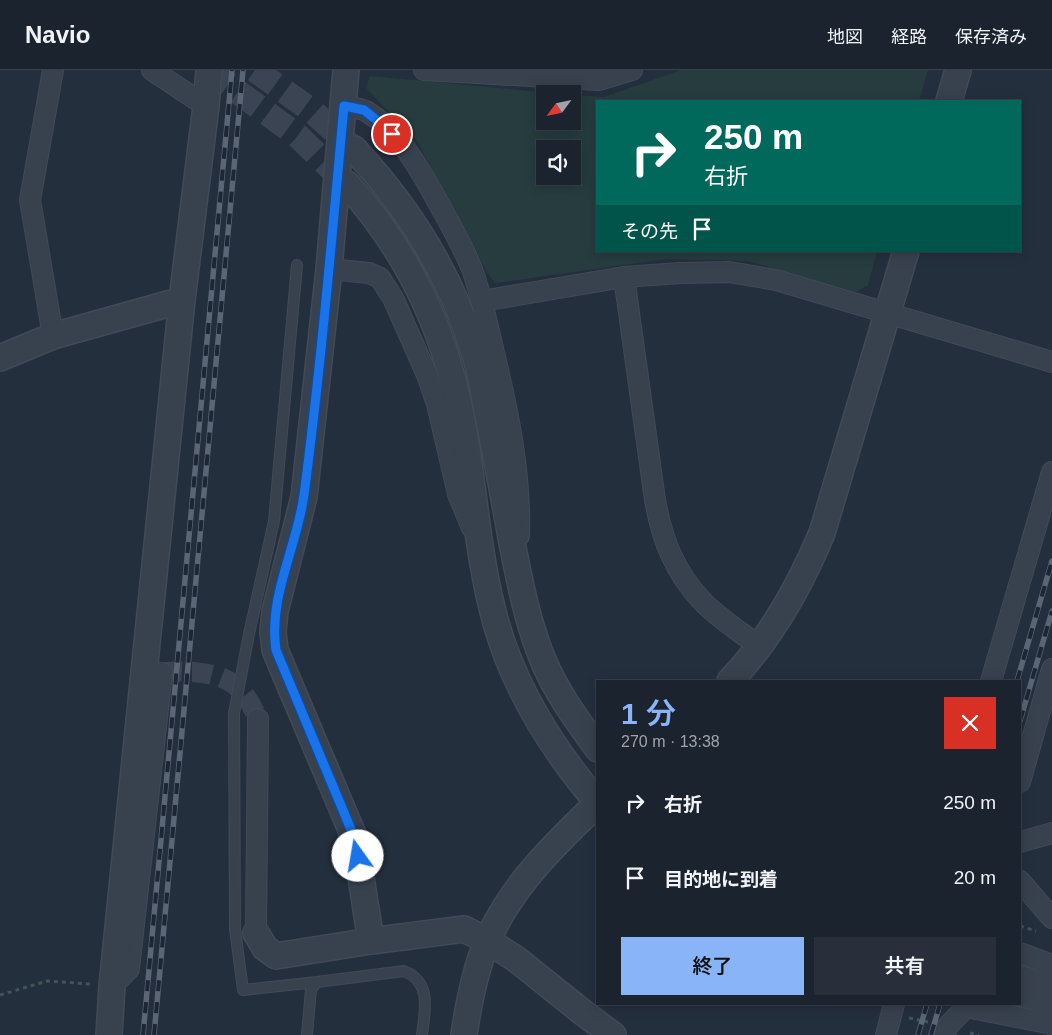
<!DOCTYPE html>
<html lang="ja">
<head>
<meta charset="utf-8">
<style>
  body { margin:0; font-family:Arial,"Noto Sans JP",sans-serif; background:#282f3a; color:#f1f3f6; height:100vh; display:flex; flex-direction:column; font-size:19px; white-space:nowrap }
  * { box-sizing:border-box; margin:0 }
  p { font-size:16px; color:#a0a4aa }
  .icon { flex:none; width:28px; height:28px; fill:none; stroke:currentColor; stroke-width:2; stroke-linecap:round; stroke-linejoin:round }
  .map { position:relative; flex:1; overflow:hidden }
  .side { position:absolute; left:596px; top:610px; width:425px; height:325px; display:flex; flex-direction:column; background:#1b232e; border-radius:0px; box-shadow:0 2px 12px #0003,0 0 0 1px #39404a }
  .side>* { flex:none }
  .top-card { position:absolute; left:596px; top:30px; width:425px; height:152px; border-radius:0px; box-shadow:0 2px 12px #0003,0 0 0 1px #39404a; background:#00695c; color:#fff; overflow:hidden }
  .needle { width:32px; rotate:237deg }
  .controls { position:absolute; left:536px; top:15px; display:grid; gap:10px }
  .controls a { display:grid; place-items:center; width:45px; height:45px; border-radius:0px; background:#1b232e; box-shadow:0 2px 12px #0003,0 0 0 1px #39404a; font-size:25px }
  .pin { position:absolute; display:grid; place-items:center; width:42px; height:42px; color:#fff; margin:-21px; border:2px solid #fff; border-radius:50%; box-shadow:0 1px 5px #0007 }
  .me { position:absolute; width:55px; margin:-28px; rotate:347deg; stroke-linejoin:round; filter:drop-shadow(0 0 4px #0008) }
  .turn { display:flex; align-items:center; gap:18px; height:105px; padding:0 25px; font-size:22px }
  .turn .icon { width:65px; height:65px; stroke-width:2.5 }
  .turn b { display:block; font-size:35px; line-height:42px }
  .then { display:flex; align-items:center; height:48px; padding:0 25px; background:#0003; gap:10px; font-size:19px }
  .round { display:grid; place-items:center; flex:none; width:52px; height:52px; border-radius:0px; background:#282f3a }
  .headline { display:flex; align-items:center; justify-content:space-between; height:85px; padding:0 25px }
  h1 { font-size:30px; font-weight:600; line-height:38px; color:#8ab4f8 }
  .cta { display:flex; gap:10px; margin-top:auto; padding:10px 25px }
  .cta a { flex:1; height:58px; border-radius:0px; background:#8ab4f8; color:#111; font-size:20px; font-weight:600; line-height:58px; text-align:center }
  .cta a+a { background:#282f3a; color:#f1f3f6 }
  ul { padding:0; list-style:none }
  li { display:flex; align-items:center; gap:15px; height:75px; padding:0 25px }
  li div { flex:1 }
  li b { display:block; font-size:19px }
  li em { font-style:normal }
  header { display:flex; align-items:center; gap:30px; box-sizing:border-box; height:70px; padding:0 25px; background:#1b232e; border-bottom:1px solid #39404a }
  header strong { font-size:24px }
  nav { display:flex; gap:28px; margin-inline-start:auto; font-size:18px }
  .map>svg:first-child { display:block }
  .green { fill:#263c3f; fill-rule:evenodd }
  .lines { fill:none; stroke-linecap:round; stroke-linejoin:round }
  .minor-tunnel { stroke:#3a4453; stroke-width:20; stroke-dasharray:20 10; stroke-linecap:butt }
  .tertiary-tunnel { stroke:#3a4453; stroke-width:25; stroke-dasharray:25 12; stroke-linecap:butt }
  .service-casing { stroke:#414a57; stroke-width:12 }
  .minor-casing { stroke:#414a57; stroke-width:22 }
  .tertiary-casing { stroke:#414a57; stroke-width:28 }
  .path { stroke:#3f5557; stroke-width:3; stroke-dasharray:4 4; stroke-linecap:butt }
  .service { stroke:#38414e; stroke-width:10 }
  .minor { stroke:#38414e; stroke-width:20 }
  .tertiary { stroke:#38414e; stroke-width:25 }
  .rail-casing { stroke:#5a6575; stroke-width:5.5 }
  .rail { stroke:#1d2633; stroke-width:4; stroke-dasharray:11; stroke-linecap:butt }
  .route-casing { stroke:#114b97; stroke-width:12 }
  .route { stroke:#1a73e8; stroke-width:9 }
</style>
</head>
<body>
<header>
<strong>Navio</strong>
<nav><a>地図</a><a>経路</a><a>保存済み</a></nav>
</header>
<div class="map">
<svg width="1052" height="965" viewBox="0 0 1052 965">
  <rect width="100%" height="100%" fill="#242f3e"/>
  <path class="green" d="M681,0H928L919,31H598V181H877L868,215L856,222L748,191L666,189L495,213L488,204L417,71L367,19L369,6L563,24H545V51H572L573,25L604,27ZM545,79H572V106H545Z"/>
  <g class="lines">
    <path class="minor-tunnel" d="M162,603C172,600 183,602 193,602C229,605 244,616 258,649"/>
    <path class="tertiary-tunnel" d="M208,0L298,66L347,114
      M255,0L312,41L354,79"/>
    <g class="service-casing">
      <path id="service" d="M297,195L274,451L249,564L234,643L235,859L243,920L317,912
        M307,965L311,919L317,912L404,901C432,912 425,940 422,965"/>
    </g>
    <g class="minor-casing">
      <path id="minor" d="M152,0L206,36
        M424,0L599,10L632,0
        M344,36C350,37 360,38 366,41C397,60 417,94 434,125C447,149 462,174 472,199C482,228 488,257 495,287C509,346 521,406 519,466
        M329,199L369,203L380,208L393,228L427,305L437,334L458,424L472,458
        M624,207L655,430C662,469 674,501 702,531C717,547 742,563 760,577
        M482,231L624,207L681,203L729,202L776,210L1052,292
        M53,266L30,130L53,0
        M991,611L1052,402
        M1020,712L1052,599
        M1020,772L1052,763
        M1020,811L1052,848
        M256,863L258,649
        M1020,883L1052,895
        M1020,906L1052,915
        M112,916L129,899L162,603
        M1020,926L1052,934
        M886,965L894,934
        M945,965L947,957L966,937L1052,954"/>
    </g>
    <g class="tertiary-casing">
      <path id="tertiary" d="M346,0L329,199L304,427L275,541L273,562L275,580L355,769L371,871
        M949,31L958,0
        M354,79C409,138 451,205 474,282C481,302 484,324 488,345C496,386 504,427 511,468C519,507 526,547 541,585C554,619 576,649 598,679
        M347,114C413,187 449,270 465,367C475,429 479,493 496,553C515,620 553,680 598,733
        M0,288L53,266L182,230
        M730,611C771,568 799,518 822,463L906,181
        M256,863L265,878L276,886L371,871L464,859L488,871L516,889L581,941L613,965
        M109,965L112,916L182,230L206,36L209,0
        M464,965C467,944 471,922 477,901C495,832 548,780 598,733"/>
    </g>
    <path class="path" d="M1020,856L1036,861
      M0,925L47,911L90,914
      M909,948L928,952
      M970,963L979,965"/>
    <use href="#service" class="service"/>
    <use href="#minor" class="minor"/>
    <use href="#tertiary" class="tertiary"/>
    <g class="rail-casing">
      <path id="rail" d="M1017,611L1052,491
        M1020,651L1052,541
        M143,965L232,0
        M154,965L243,0
        M918,965L927,934
        M931,965L940,934"/>
    </g>
    <use href="#rail" class="rail"/>
  </g>
  <g class="lines">
    <g class="route-casing">
      <path id="route" d="M358,786L355,769L276,580C268,527 297,477 304,425C321,296 332,166 344,36L364,40L384,56L392,64"/>
    </g>
    <use href="#route" class="route"/>
  </g>
</svg>
<div class="controls">
<a><svg class="needle" viewBox="-14 -14 28 28"><path d="M0-13l5 13h-10z" fill="#e53935"/><path d="M0 13l5-13h-10z" fill="#a0a4aa"/></svg></a>
<a><svg class="icon" aria-label="sound" viewBox="0 0 24 24"><path d="M4 9h4l5-4v14l-5-4H4zM17 9q2 3 0 6"/></svg></a>
</div>
<div class="pin" style="left:392px;top:64px;background:#d93025"><svg class="icon" aria-label="arrive" viewBox="0 0 24 24"><path d="M6 21V4h12l-3 4 3 4H6"/></svg></div>
<svg class="me" style="left:358px;top:786px" viewBox="-20 -20 40 40"><circle r="19" fill="#fff"/><path d="M0-13L10 11 0 6-10 11z" fill="#1a73e8"/></svg>
<div class="top-card">
<div class="turn"><svg class="icon" aria-label="right" viewBox="0 0 24 24"><path d="M7 20v-9h11M14 6l5 5-5 5"/></svg><div><b>250 m</b>右折</div></div>
<div class="then">その先<svg class="icon" aria-label="arrive" viewBox="0 0 24 24"><path d="M6 21V4h12l-3 4 3 4H6"/></svg></div>
</div>
<section class="side">
<div class="headline"><div><h1>1 分</h1><p>270 m · 13:38</p></div><a class="round" style="background:#d93025;color:#fff"><svg class="icon" aria-label="close" viewBox="0 0 24 24"><path d="M6 6l12 12M18 6L6 18"/></svg></a></div>
<ul>
<li><svg class="icon" aria-label="right" viewBox="0 0 24 24"><path d="M7 20v-9h11M14 6l5 5-5 5"/></svg><div><b>右折</b></div><em>250 m</em></li>
<li><svg class="icon" aria-label="arrive" viewBox="0 0 24 24"><path d="M6 21V4h12l-3 4 3 4H6"/></svg><div><b>目的地に到着</b></div><em>20 m</em></li>
</ul>
<div class="cta"><a>終了</a><a>共有</a></div>
</section>
</div>
</body>
</html>
